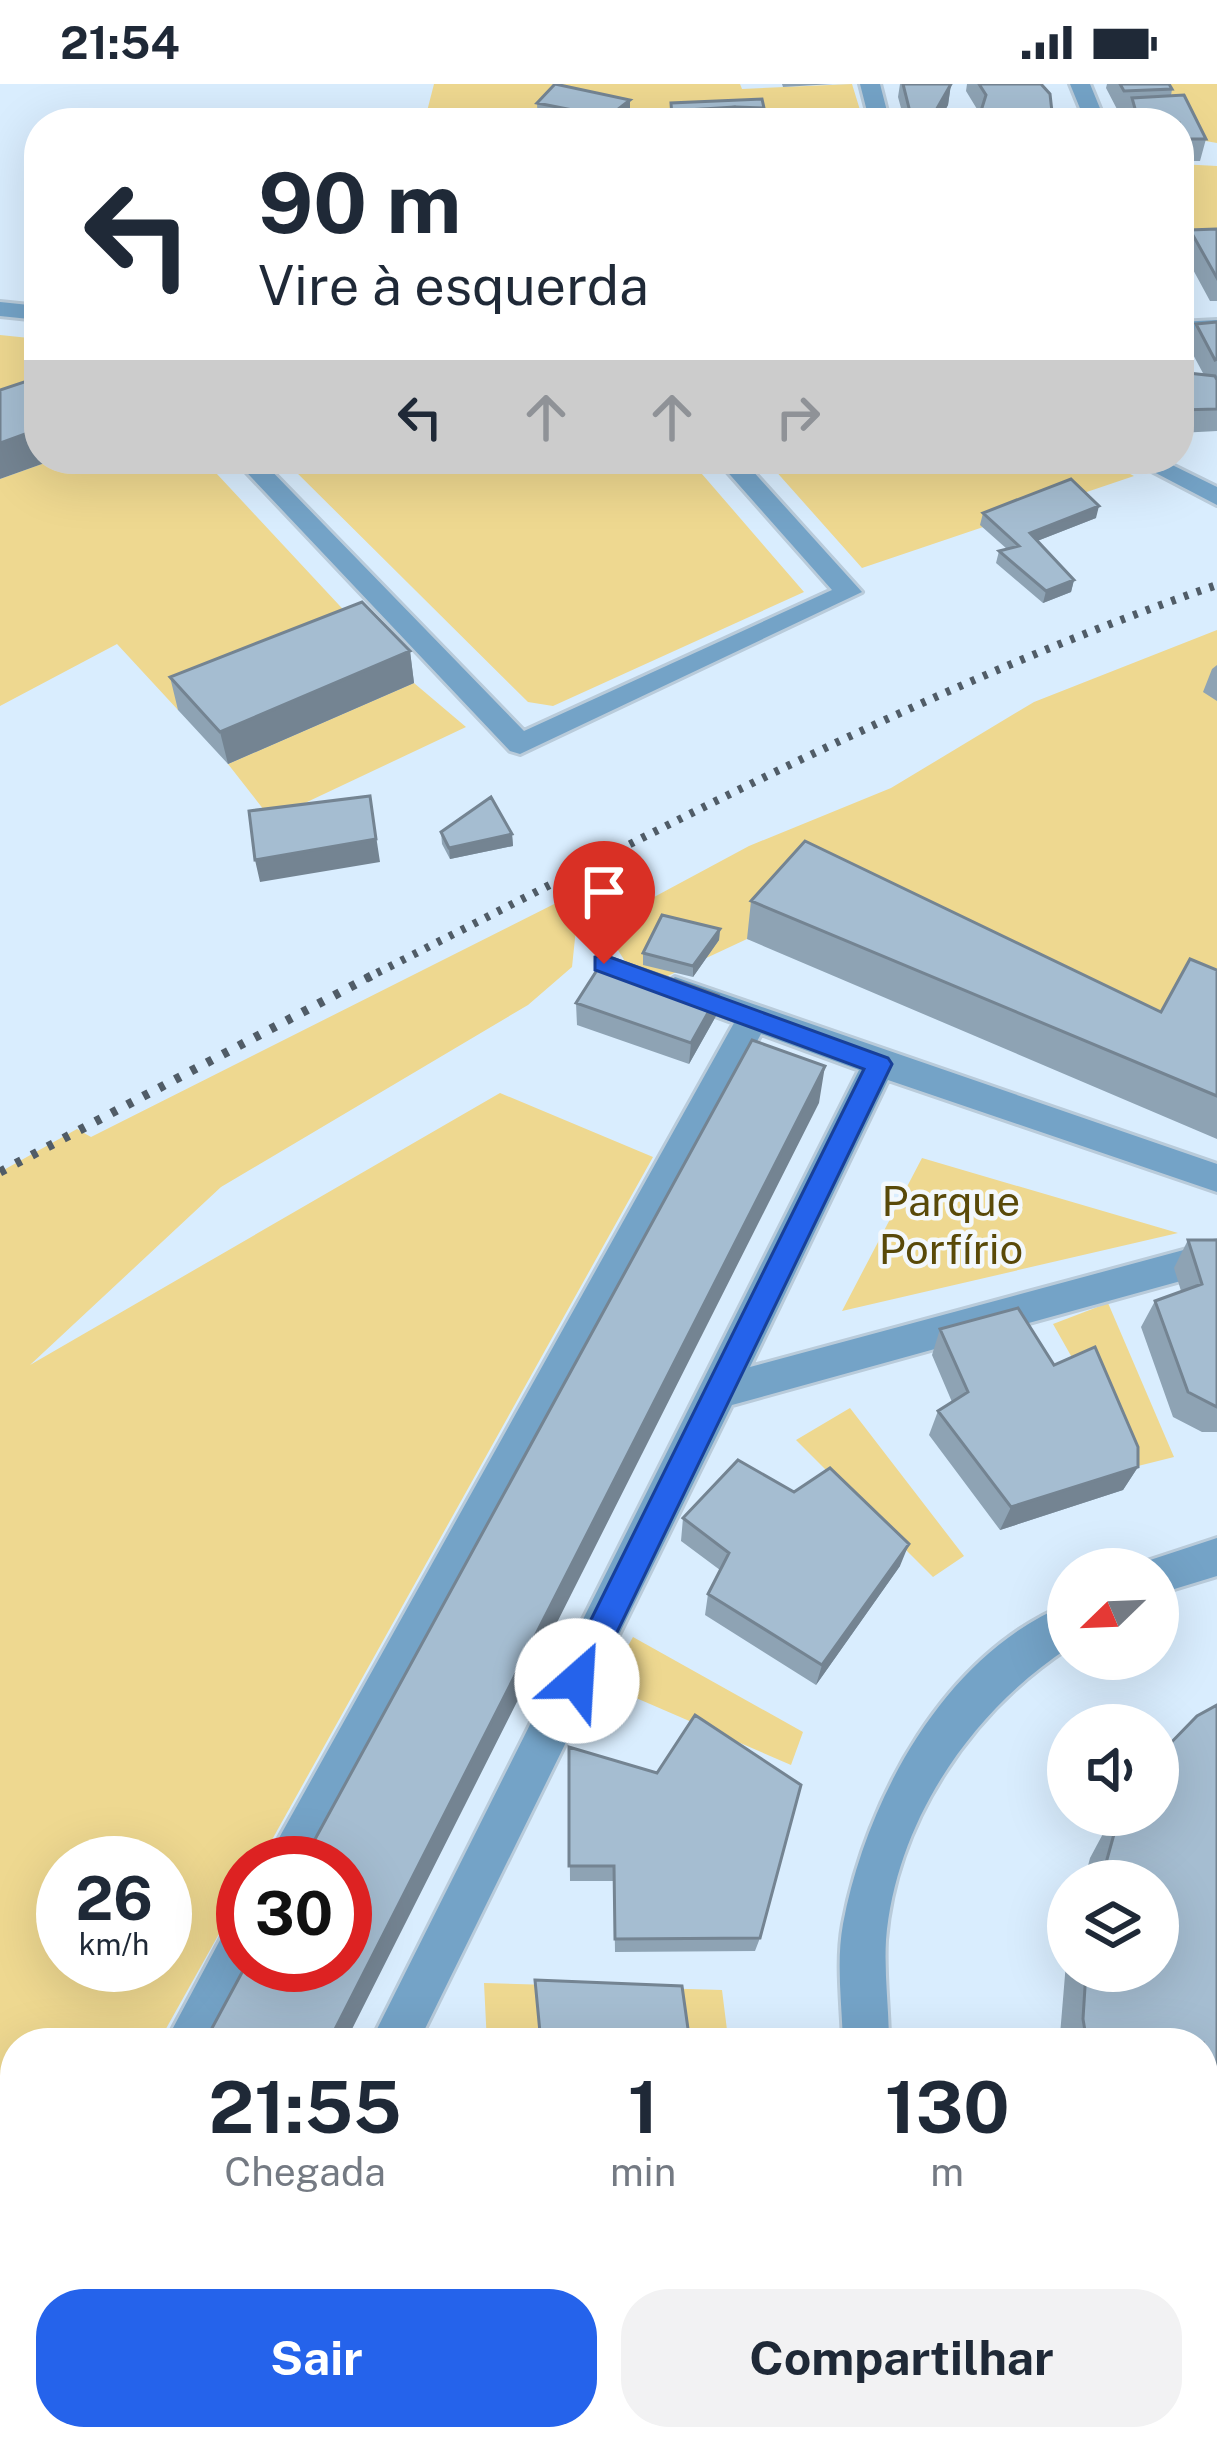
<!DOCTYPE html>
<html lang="pt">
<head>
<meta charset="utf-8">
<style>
  body { margin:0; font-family:"Public Sans",sans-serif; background:#f2f2f3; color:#1f2937; height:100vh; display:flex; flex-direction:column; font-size:45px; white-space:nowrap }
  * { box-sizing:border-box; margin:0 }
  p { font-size:39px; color:#747a83 }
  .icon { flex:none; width:66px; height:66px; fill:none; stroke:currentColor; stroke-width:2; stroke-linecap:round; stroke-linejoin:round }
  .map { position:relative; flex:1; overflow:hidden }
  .panel { position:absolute; left:0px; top:1944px; width:1218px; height:423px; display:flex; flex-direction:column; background:#fff; border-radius:48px 48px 0 0; box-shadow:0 12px 48px #0002 }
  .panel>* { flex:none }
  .hud { position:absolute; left:24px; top:24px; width:1170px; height:366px; border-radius:48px; box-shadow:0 12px 48px #0002; background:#fff; color:#1f2937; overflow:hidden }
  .needle { width:78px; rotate:247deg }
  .controls { position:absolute; left:1047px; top:1464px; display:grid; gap:24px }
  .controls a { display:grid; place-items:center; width:132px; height:132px; border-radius:50%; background:#fff; box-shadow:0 12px 48px #0002; font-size:60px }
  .speed { position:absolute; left:36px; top:1752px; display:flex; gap:24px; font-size:60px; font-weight:700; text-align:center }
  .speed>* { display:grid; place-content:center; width:156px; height:156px; border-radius:50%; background:#fff; box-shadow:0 12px 48px #0002; line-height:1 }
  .speed small { font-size:30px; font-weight:400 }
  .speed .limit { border:18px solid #d22; background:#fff; color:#111 }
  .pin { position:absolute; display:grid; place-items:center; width:102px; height:102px; color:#fff; margin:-123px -51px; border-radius:50% 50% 50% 0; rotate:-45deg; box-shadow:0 0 12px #0007 }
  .pin .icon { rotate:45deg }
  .me { position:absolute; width:132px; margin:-66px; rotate:26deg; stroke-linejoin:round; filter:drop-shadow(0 0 9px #0008) }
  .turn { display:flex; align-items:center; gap:42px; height:252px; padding:0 36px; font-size:54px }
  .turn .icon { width:156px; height:156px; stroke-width:2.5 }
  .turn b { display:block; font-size:84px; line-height:102px }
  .lanes { display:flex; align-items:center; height:114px; padding:0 36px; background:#0003; justify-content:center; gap:60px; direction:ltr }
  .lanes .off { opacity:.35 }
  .eta { display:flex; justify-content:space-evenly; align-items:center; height:204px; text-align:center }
  .eta b { font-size:72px; font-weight:700; line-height:84px }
  .primary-button { display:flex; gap:24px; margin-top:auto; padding:24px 36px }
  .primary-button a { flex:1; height:138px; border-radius:48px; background:#2563eb; color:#fff; font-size:48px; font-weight:700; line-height:138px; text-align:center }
  .primary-button a+a { background:#f2f2f3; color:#1f2937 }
  .status { display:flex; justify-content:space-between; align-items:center; height:84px; padding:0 60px; background:#fff; direction:ltr }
  .status svg { height:33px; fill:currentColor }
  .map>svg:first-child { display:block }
  .green { fill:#eed890; fill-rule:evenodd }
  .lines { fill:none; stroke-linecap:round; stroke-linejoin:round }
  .street-casing { stroke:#b9cbda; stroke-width:6 }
  .street { fill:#74a3c7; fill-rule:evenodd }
  .rail-far1 { stroke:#505c67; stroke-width:8; stroke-dasharray:4.5 9; stroke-linecap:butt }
  .rail { stroke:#505c67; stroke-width:9; stroke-dasharray:6 12; stroke-linecap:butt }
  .wall { fill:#8ea3b4 }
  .shaded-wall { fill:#748492 }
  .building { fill:#a5bdd1; stroke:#748492; stroke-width:3 }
  .route { fill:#2563eb; stroke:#184099; stroke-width:3 }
  .labels { text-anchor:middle; stroke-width:9; stroke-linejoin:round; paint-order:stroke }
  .park-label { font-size:42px; fill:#594908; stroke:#f3f8fc }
</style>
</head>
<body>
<div class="status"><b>21:54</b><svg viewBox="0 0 49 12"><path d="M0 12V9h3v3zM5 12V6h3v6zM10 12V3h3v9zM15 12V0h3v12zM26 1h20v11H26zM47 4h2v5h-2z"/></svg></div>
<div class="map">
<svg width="1217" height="2366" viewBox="0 0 1217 2366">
  <rect width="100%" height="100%" fill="#d9edfe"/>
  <path class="green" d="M434,0H740L742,5L852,0L864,39H763L671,31V39H424Z
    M1165,0H1217V59L1200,56Z
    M1179,80L1217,82V160L1198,151L1179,153Z
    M0,251L39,255V329L0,342Z
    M56,375H203L366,550L178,626L117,560L0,622V395Z
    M283,375H689L804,508L553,622L528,618Z
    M765,375H1101L1134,392L862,484Z
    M1217,546V931L1145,966L747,855L642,904L602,841L749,762L891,704L1034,618Z
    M414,599L466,643L271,735L228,680Z
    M580,807L572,883L528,921L221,1103L30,1281L500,1009L653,1073L259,1779H243V1807L158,1959H15V2132L0,2158V1088L77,1045L91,1053ZM63,1779H165V1881H63Z
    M922,1074L1178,1149L842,1227Z
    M1108,1219L1174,1373L1134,1383L1053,1240Z
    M850,1324L964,1472L933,1493L796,1356Z
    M633,1553L803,1648L791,1681L606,1601Z
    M484,1899L722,1906L728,1954L487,1959Z"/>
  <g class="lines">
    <g class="street-casing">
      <path id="street" d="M860,0H880L890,39H870Z
        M1070,0H1090L1106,39H1086Z
        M0,218L39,222V236L0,232Z
        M1217,236V250L1179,252V238Z
        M234,375H260L524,647L832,506L716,375H742L862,508L520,670L510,667Z
        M1129,375H1160L1217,403V421Z
        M675,893L1217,1080V1108L888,996L750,1283L1217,1157V1187L732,1321L418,1959H370L859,986L761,950L311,1779H265L734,939L664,913L659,905Z
        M1217,1454V1492L1158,1510V1485H1140L1144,1478Z
        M1068,1520V1564C971,1628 896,1737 886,1856C884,1890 889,1925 889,1959H843C842,1920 836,1879 843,1840C866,1716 945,1569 1068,1520Z
        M243,1836V1881H256L214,1959H165L227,1843Z
        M15,2345V2352H113L107,2366H3Z
        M174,2352H226V2366H174Z
        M322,2352H374L379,2366H327Z
        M970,2352H1024L1029,2366H976Z"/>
    </g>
    <use href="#street" class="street"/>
    <path class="rail-far1" d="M365,895C645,754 920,603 1217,501"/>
    <path class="rail" d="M0,1088L371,892"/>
  </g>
  <path class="wall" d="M782,0H833L783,3Z
    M900,0H951L948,21L938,39H905L898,13Z
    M967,0H1041L1052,28L1050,38L1084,39H979L980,30L966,7Z
    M1107,0H1169L1172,5L1171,12L1206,55L1200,77H1179V39H1128L1129,29H1119L1106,4Z
    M762,15L763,27L794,39H671V19Z
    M630,16V38L628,39H538L537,19Z
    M1217,145V217H1210L1184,169L1190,146Z
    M1179,235L1189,257L1183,280H1179Z
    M1217,238V347L1179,349V288L1204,291L1189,263L1196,240Z
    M983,429L1096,434L1037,457L1074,496L1071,508L1043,519L996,479L999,467L1007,465L980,441Z
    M410,567L414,599L228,680L178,626L170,593Z
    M1217,581V617L1203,608L1212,585Z
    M441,748L512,750L513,762L450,775L442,760Z
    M751,817L1161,928L1217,886V1055L747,855Z
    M720,845L719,856L693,893L643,881V869Z
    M576,919L716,932L689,980L577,941Z
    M1188,1156H1217V1348H1202L1173,1333L1141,1243L1155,1217L1181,1207L1174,1184Z
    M940,1245L1054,1281L1138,1383L1123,1406L1000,1446L929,1351L938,1327L952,1318L932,1271Z
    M683,1434L900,1482L816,1601L705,1531L708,1510L720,1486L681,1457Z
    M1217,1621V2307L1203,2289V1959H1061L1060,1951L1068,1855V1887H1158V1797H1084L1090,1774L1113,1731H1158Z
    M569,1663L760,1854L755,1867L615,1868L614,1797H570Z"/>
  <path class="shaded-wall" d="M951,0L948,21L938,39H934L935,28Z
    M630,16V38L608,39V33Z
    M39,345V375H56L0,395V359Z
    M1099,422L1096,434L1027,461L1030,449Z
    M1074,496L1071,508L1043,519L1046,507Z
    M410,567L414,599L228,680L220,648Z
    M370,712L380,778L260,798L255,776Z
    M512,750L513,762L450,775L449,764Z
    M720,845L719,856L693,893V882Z
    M718,911L716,932L689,980L691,959Z
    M825,982L819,1019L345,1959H328Z
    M1138,1383L1123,1406L1000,1446L1011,1423Z
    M909,1460L900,1482L816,1601L822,1581Z"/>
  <path class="building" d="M555,0L630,16L608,33L537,19Z
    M903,0H951L935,28H910Z
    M979,0H1041L1050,10L1052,28L981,27L986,11Z
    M1120,0H1169L1172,5L1124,7Z
    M1184,11L1206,55H1179V39H1139L1132,14Z
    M762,15L764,24L735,23L688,26L689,31L672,33L671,19Z
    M735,23L742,28L773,27L771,31L792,29L794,39H690L688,26Z
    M993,38H1084V39H994Z
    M1217,145V194L1190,146Z
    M1179,235L1189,257H1179Z
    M1217,238V275L1215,276L1196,240Z
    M1179,288L1215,292L1217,296V325L1179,326Z
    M39,293V345L0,359V306Z
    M1071,395L1099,422L1030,449L1074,496L1046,507L999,467L1019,462L983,429Z
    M362,518L410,567L220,648L170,593Z
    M370,712L376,755L255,776L249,727Z
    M491,713L512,750L449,764L441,748Z
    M805,757L1161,928L1190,875L1217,886V1012L751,817Z
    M662,831L720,845L693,882L643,869Z
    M606,872L718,911L691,959L576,919Z
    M752,956L825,982L328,1959H204L246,1881H345V1779H302Z
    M1188,1156H1217V1323L1188,1308L1155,1217L1202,1200Z
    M1018,1224L1054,1281L1095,1263L1138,1363V1383L1011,1423L938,1327L968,1308L940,1245Z
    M738,1376L794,1408L830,1384L909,1460L822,1581L708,1510L729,1469L683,1434Z
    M1217,1621V2266L1203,2249V1959H1087L1083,1935L1086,1887H1158V1797H1101L1114,1750L1124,1731H1158V1672L1197,1632Z
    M695,1631L801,1701L760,1854L615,1855L614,1782H569V1663L657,1689Z
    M535,1896L682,1902L690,1959H541Z
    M630,2352H832L840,2366H636Z"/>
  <path class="route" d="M604,871L888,974L892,980L588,1608L577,1613L566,1608L561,1597L566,1586L864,985L595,886V873Z"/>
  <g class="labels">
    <g class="park-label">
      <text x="951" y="1132">Parque<tspan x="951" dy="48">Porfírio</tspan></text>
    </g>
  </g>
</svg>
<div class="controls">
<a><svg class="needle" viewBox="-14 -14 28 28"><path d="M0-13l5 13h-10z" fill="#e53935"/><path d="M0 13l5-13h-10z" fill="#747a83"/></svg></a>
<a><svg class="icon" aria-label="sound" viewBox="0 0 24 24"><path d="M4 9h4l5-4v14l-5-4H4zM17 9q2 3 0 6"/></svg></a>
<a><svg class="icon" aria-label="layers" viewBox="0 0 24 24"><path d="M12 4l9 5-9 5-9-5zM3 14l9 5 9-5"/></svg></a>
</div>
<div class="speed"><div>26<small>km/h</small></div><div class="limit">30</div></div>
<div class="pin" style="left:604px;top:880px;background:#d93025"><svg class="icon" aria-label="arrive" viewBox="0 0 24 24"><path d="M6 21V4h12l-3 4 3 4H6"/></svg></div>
<svg class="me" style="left:577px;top:1597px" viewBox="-20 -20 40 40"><circle r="19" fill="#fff"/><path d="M0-13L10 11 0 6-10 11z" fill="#2563eb"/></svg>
<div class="hud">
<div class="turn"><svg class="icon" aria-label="left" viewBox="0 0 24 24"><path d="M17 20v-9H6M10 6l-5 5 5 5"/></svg><div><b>90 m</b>Vire à esquerda</div></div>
<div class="lanes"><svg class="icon" aria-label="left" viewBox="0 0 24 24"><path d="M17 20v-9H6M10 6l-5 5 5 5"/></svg><svg class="icon off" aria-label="ahead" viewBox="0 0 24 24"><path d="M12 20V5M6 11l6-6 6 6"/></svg><svg class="icon off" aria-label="ahead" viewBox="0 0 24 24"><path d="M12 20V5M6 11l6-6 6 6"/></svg><svg class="icon off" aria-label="right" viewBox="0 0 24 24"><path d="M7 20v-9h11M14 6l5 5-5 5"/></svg></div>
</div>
<section class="panel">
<div class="eta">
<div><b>21:55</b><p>Chegada</p></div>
<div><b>1</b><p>min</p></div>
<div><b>130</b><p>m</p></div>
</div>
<div class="primary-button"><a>Sair</a><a>Compartilhar</a></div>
</section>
</div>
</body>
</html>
